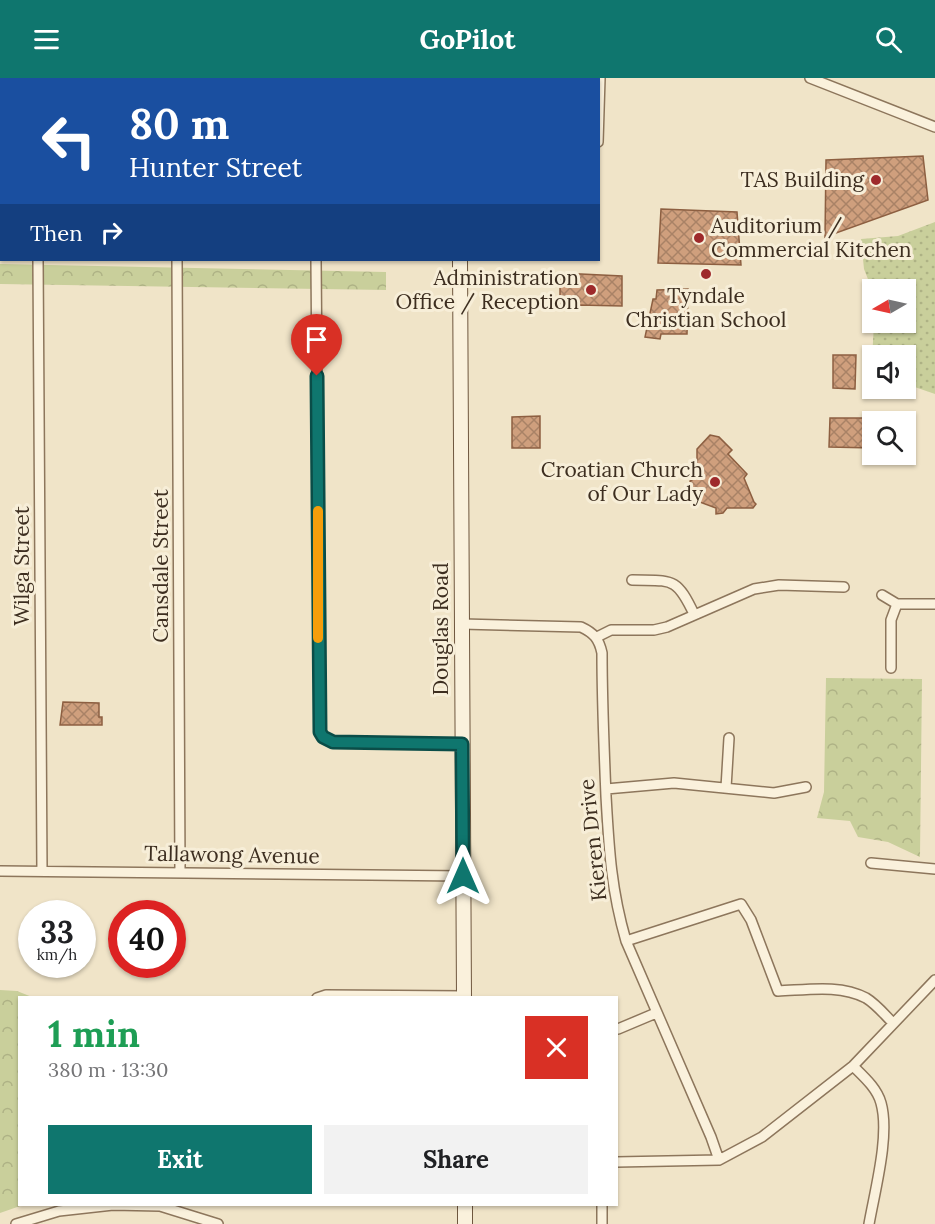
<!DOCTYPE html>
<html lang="en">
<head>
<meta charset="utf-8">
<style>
  body { margin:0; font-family:Lora,serif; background:#f2f2f2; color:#202124; height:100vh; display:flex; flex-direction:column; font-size:22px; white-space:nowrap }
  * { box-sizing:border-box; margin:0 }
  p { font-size:20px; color:#757577 }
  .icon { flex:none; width:33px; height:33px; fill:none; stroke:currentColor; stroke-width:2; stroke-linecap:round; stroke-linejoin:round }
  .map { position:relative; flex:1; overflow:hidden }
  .details { position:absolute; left:18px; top:918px; width:600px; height:210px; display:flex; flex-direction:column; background:#fff; border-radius:0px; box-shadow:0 2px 4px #0004 }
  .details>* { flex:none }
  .top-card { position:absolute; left:0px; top:0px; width:600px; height:183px; box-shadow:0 2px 4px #0004; background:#1a4fa0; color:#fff; overflow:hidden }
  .needle { width:39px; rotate:261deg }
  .fabs { position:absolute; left:862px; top:201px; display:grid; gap:12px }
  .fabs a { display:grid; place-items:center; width:54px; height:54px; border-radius:0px; background:#fff; box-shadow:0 2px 4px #0004; font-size:30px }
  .speed { position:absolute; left:18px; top:822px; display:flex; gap:12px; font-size:30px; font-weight:700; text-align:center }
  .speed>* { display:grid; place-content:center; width:78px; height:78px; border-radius:50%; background:#fff; box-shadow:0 2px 4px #0004; line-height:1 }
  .speed small { font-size:15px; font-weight:400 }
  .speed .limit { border:9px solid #d22; background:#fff; color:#111 }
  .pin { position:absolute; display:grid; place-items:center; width:51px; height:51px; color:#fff; margin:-62px -26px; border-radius:50% 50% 50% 0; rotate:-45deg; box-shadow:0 0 6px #0007 }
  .pin .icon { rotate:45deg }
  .me { position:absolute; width:66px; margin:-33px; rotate:0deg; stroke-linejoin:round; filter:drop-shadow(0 0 4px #0008) }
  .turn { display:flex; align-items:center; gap:21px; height:126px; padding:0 30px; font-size:27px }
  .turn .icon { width:78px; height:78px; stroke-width:2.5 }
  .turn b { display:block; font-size:42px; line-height:51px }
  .then { display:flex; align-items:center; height:57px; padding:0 30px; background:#0003; gap:12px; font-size:22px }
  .round { display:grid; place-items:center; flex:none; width:63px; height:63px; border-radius:0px; background:#f2f2f2 }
  .headline { display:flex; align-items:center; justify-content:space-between; height:102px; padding:0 30px }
  h1 { font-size:36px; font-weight:800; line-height:45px; color:#1e9e55 }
  .button { display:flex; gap:12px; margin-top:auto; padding:12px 30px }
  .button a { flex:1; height:69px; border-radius:0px; background:#0f766e; color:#fff; font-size:24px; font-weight:800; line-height:69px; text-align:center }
  .button a+a { background:#f2f2f2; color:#202124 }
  header { display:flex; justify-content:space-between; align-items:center; height:78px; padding:0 30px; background:#0f766e; color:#fff; font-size:27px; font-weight:800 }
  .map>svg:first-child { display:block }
  .grass { fill:url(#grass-dots) }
  .park { fill:url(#park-crowns) }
  .building { fill:url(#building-cross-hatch); stroke:#8d5f41; stroke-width:1.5 }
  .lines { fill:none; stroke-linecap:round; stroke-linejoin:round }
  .street-casing { stroke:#8d765c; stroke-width:12 }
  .secondary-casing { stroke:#6f573f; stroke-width:16 }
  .street { stroke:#faf1dc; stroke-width:9 }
  .secondary { stroke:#faf1dc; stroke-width:14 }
  .route-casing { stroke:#0a4d48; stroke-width:15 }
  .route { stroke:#0f766e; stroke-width:10 }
  .slow { stroke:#f59e0b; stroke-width:10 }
  .poi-dot { fill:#9e2a2b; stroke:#f7eed8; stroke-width:2 }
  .labels { text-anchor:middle; stroke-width:6; stroke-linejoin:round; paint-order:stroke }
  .poi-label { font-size:21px; fill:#3d2e20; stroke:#f7eed8; text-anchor:end }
  .street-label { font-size:21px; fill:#3d2e20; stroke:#f7eed8 }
</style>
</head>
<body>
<header><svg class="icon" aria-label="menu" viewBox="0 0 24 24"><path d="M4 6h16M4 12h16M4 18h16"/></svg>GoPilot<svg class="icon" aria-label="search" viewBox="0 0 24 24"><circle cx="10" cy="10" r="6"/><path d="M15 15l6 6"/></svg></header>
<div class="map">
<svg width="935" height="1146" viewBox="0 0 935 1146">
  <defs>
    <pattern id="grass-dots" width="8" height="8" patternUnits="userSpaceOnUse" patternTransform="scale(1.5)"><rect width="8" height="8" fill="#c9cf9b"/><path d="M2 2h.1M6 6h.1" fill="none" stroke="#aeb285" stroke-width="1.8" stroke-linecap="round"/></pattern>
    <pattern id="park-crowns" width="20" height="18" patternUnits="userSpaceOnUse" patternTransform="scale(1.5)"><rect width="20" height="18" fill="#c9cf9b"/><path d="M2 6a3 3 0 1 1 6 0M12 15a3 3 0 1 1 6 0" fill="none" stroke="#aeb285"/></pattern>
    <pattern id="building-cross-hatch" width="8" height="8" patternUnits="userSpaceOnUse" patternTransform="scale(1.5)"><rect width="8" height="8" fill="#cf9f7d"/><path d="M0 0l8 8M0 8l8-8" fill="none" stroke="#a98266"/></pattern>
  </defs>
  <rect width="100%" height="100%" fill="#f0e4c8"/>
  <path class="grass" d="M935,144V316L906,306V278H873V301H871L874,245L906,244V212H873V214L864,191L861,161L898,158Z"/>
  <path class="park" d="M0,0H97L2,2L1,108Z
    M0,186L386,194V212L0,206Z
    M826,600L922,601L920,779L888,764L858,759L850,743L817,740L824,714Z
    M0,912L17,913L32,919L20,920V1126L23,1127L0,1135Z"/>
  <path class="building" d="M923,78L928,122L825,159L826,82Z
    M661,131L737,134L741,187L658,185Z
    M560,195L622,198V228L578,227V230H560Z
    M688,211L687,256H661L660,261L645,259L653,221H656L657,212Z
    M833,277H856L855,311L833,310Z
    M540,338V370H512V339Z
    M830,340H874L873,370L829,369Z
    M710,357L719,359L732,372L728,376L747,396L744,400L754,424L756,426L753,430H727L723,435L716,436V430L697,423L696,411H693L690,403L697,399V371Z
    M63,624L99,625V639H102V647H60Z"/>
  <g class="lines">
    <g class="street-casing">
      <path id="street" d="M810,0L935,49
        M598,64L600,0
        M0,121H2
        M38,182L42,793
        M177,182L180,794
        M316,182L320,654L323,659L333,664L462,666
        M632,502C672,503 676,498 694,536
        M882,517L897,526H935
        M462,546L581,549C594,555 599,561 602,575C602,623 604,670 606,718C609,771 611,811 626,863L711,1059L719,1082
        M597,559L611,552H654L667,549L754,511L779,507L844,509
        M891,590V542L897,526
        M726,710L729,660
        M606,711L674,705L774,715L806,709
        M871,785L935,791
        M0,793L463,798
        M626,863L741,826L751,842L778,913C806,912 840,906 866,920C876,926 885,937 893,945
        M317,920L326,917L464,918
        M618,951L656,935
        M853,988C863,998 877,1010 881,1025C890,1057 875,1112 869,1146
        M616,1084L719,1082L762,1059L853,988L935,902
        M602,1126V1146
        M16,1146L59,1133L113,1127L160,1128L218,1146"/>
    </g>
    <g class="secondary-casing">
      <path id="secondary" d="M464,0V2
        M453,2V0
        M460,182L464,920
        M465,1126V1146"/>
    </g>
    <use href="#street" class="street"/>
    <use href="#secondary" class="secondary"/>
  </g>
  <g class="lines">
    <g class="route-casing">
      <path id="route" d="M317,298L320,654L323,659L333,664L462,666L463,798"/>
    </g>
    <use href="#route" class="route"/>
    <path class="slow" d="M318,433V560"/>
  </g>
  <g class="poi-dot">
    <circle cx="876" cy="102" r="6"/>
    <circle cx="699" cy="160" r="6"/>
    <circle cx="706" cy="196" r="6"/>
    <circle cx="591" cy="212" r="6"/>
    <circle cx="715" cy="404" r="6"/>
  </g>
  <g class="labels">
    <g class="poi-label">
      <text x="864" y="109">TAS Building</text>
      <text x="711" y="155" text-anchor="start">Auditorium /<tspan x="711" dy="24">Commercial Kitchen</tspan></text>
      <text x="579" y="207">Administration<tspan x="579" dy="24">Office / Reception</tspan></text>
      <text x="706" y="225" text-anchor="middle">Tyndale<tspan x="706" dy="24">Christian School</tspan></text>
      <text x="703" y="399">Croatian Church<tspan x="703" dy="24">of Our Lady</tspan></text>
    </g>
    <g class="street-label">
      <text transform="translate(22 488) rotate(-90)" y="7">Wilga Street</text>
      <text transform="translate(161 488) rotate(-90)" y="7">Cansdale Street</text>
      <text transform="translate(441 551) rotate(-90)" y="7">Douglas Road</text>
      <text transform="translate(593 762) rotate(-96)" y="7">Kieren Drive</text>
      <text transform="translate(232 777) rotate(1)" y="7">Tallawong Avenue</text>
    </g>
  </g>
</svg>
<div class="fabs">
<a><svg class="needle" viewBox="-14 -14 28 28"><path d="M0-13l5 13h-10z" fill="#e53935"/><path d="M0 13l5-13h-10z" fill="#757577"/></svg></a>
<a><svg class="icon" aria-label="sound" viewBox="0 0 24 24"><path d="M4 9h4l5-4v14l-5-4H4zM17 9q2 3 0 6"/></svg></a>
<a><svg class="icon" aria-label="search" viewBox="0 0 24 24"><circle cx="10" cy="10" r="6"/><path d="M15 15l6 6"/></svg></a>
</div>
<div class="speed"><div>33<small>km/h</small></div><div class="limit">40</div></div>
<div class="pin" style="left:317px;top:298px;background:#d93025"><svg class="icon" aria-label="arrive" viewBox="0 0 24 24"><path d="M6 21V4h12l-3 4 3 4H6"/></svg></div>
<svg class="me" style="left:463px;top:798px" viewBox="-20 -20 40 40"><path d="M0-17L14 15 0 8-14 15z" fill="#0f766e" stroke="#fff" stroke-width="4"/></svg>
<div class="top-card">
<div class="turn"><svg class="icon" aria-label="left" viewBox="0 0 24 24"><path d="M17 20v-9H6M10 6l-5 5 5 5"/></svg><div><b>80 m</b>Hunter Street</div></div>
<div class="then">Then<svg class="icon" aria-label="right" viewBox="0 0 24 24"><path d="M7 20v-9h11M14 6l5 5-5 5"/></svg></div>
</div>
<section class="details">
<div class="headline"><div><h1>1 min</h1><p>380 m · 13:30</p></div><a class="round" style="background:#d93025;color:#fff"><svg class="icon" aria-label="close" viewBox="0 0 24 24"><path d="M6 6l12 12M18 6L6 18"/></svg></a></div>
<div class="button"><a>Exit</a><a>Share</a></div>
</section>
</div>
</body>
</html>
